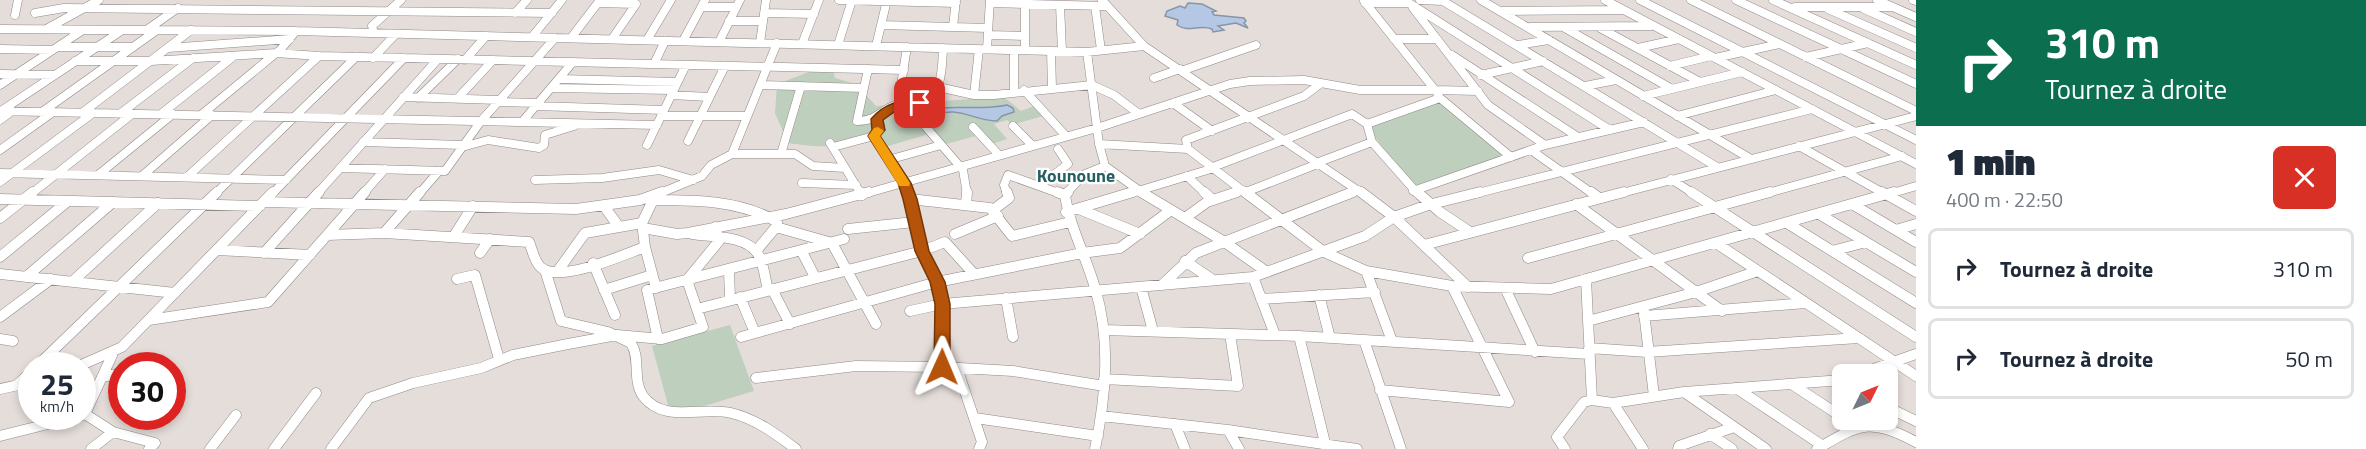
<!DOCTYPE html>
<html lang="fr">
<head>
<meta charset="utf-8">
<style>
  body { margin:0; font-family:"Titillium Web",sans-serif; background:#f2f2f3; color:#1f2937; height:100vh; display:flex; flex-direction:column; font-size:22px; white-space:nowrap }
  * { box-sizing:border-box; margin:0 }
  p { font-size:20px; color:#747a83 }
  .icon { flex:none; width:33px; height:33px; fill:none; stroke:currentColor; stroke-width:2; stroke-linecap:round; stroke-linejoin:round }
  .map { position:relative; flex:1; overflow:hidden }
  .details { display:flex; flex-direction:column; background:#fff; width:450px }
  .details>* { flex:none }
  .hud { background:#0b6e4f; color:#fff; overflow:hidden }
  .needle { width:39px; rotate:47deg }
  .fabs { position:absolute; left:1832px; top:364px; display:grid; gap:12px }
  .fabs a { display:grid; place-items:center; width:66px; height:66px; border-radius:9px; background:#fff; box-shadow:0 3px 9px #0003; font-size:30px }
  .speed { position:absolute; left:18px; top:352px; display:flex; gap:12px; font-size:30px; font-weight:700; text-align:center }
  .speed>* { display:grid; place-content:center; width:78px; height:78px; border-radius:50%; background:#fff; box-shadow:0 3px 9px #0003; line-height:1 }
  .speed small { font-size:15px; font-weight:400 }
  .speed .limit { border:9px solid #d22; background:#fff; color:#111 }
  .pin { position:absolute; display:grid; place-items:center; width:51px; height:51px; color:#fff; margin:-26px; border-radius:12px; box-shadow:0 3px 9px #0006 }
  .me { position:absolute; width:66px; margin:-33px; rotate:1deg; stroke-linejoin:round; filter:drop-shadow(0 0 4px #0008) }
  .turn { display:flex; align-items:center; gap:21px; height:126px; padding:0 30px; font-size:27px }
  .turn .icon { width:78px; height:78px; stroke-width:2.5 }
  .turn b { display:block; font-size:42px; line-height:51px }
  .round { display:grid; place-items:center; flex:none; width:63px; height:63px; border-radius:9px; background:#f2f2f3 }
  .head { display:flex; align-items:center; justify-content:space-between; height:102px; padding:0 30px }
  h1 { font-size:36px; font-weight:800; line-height:45px }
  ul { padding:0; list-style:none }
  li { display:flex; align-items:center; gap:18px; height:81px; margin:0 12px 9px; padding:0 18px; border:3px solid #e0e1e3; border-radius:9px }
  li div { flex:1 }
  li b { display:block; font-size:22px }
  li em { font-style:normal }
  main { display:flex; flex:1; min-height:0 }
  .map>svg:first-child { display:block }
  .green { fill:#bfcfbe; fill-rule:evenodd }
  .water { fill:#b4c8e5; stroke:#8895a9; stroke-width:1.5 }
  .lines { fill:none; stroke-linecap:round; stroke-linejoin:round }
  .minor-far1-casing { stroke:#918986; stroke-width:9 }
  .minor-casing { stroke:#918986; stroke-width:11 }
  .minor-far1 { stroke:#fff; stroke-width:8 }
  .minor { stroke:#fff; stroke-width:10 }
  .route { fill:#b45309; stroke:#753606; stroke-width:1.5 }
  .slow { fill:#f59e0b }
  .labels { text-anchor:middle; stroke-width:4.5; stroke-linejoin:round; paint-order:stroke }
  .quarter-label { font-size:18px; font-weight:bold; fill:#245f61; stroke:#fff }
</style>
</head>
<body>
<main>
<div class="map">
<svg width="1916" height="449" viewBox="0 0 1916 449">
  <rect width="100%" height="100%" fill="#e5ddd9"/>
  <path class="green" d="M814,70H833L835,78L856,84L876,106L971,99L1000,94L1021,111L1034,106L1043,116L1012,125L1007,120L994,124L1007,139L992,144L983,134L939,146L929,134L885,147L877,133C839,147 828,149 788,143L775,113L777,84ZM1005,105L1011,114L1002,116L996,121L951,112L934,117L937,107L978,109Z
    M1439,101L1505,156L1415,189L1367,127Z
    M730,325L754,391L671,416L652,346Z"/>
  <path class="water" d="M1188,3L1202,4L1216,11L1212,12L1214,15L1244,18L1246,21L1244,23L1248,28L1236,23L1218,26L1224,30L1213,32L1212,29C1199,24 1189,33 1177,25L1178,20L1165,16L1167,11L1180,6L1185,8Z
    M1007,105L1013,108L1014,112L1002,116L997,121C981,121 968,113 953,112C940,111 933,120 920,114L922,110C951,104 979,111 1007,105Z"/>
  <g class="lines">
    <g class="minor-far1-casing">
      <path id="minor-far1" d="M839,0L956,3
        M1102,0L1144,46L1363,194
        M1420,0L1443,1L1717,167
        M1481,0L1751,159
        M1605,0L1916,164
        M1640,0L1916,140
        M1691,0L1916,111
        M1736,0L1916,84
        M1773,0L1916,65
        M1877,0L1916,17
        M1913,0L1916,1
        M1364,1L1435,90L1478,91
        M598,3L636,4
        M990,3L1106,6
        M1365,3H1409L1610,130
        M1025,4V50
        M1060,5L1062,51
        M1095,6L1101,50
        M702,7H736
        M1795,7H1893
        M1413,8L1488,105L1545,145
        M1828,9L1916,48
        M1864,9L1916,32
        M1503,11L1621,10
        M35,13L64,8L552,13
        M515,13L527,0
        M764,13L814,14
        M15,15L18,0
        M729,21H763
        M881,25L988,28
        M953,27L956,0
        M1530,27L1651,26
        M48,28L99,0
        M1565,28L1672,89
        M1600,28L1700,82
        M0,29L296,31L1087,52L1144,46
        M148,29L178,8
        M374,33L372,26L401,0
        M988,35L1025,36
        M532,37L562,0
        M571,38L600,0
        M612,39L636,4
        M1394,39H1437
        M647,40L671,0
        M683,41L705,0
        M719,42L740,0
        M760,43L766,0
        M802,44L819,0
        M838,45L852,0
        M1518,45L1549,40
        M876,46L887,0
        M58,47H133
        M168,48L290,39
        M1638,48L1679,39
        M0,49L52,50
        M987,49L990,0
        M1014,50V92
        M1051,51L1052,88
        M1087,52L1099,144L1105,166L1144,194
        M1452,55L1578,137
        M1806,57L1868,43
        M373,58L396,34
        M1715,58L1780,44
        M465,60L486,36
        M75,61H151L276,53L319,56L904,70
        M654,64L665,41
        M1670,66L1711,56
        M868,69L857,121C877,121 879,111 895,105C903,102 910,105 918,103C943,98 942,68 943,48
        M1181,71L1256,45
        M0,74L55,75
        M1481,75L1543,61
        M1154,78L1180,69
        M559,79L677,82
        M0,85L83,30
        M760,85L864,88
        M1585,86L1616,80
        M938,87L974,95H994L1092,85L1114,95L1139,114
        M551,88L673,90
        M1024,90L1065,135
        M671,95L709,97
        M974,95L979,49
        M1643,96L1742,72
        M403,97L499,100
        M418,98L458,59
        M457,99L493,60
        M497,102L538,103
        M1173,103L1212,131
        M898,104L907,47
        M535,106L664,110
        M0,111L657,125
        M1,111L121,31
        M42,112L157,30
        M82,113L191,30
        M121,113L193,58
        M161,114L234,56
        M201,115L281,49L296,31
        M661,116H747
        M1677,116L1776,90
        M0,120L12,111
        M522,122L573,62
        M1367,124L1440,98
        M1013,126L1032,145
        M926,127L963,170L967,194
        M973,127L999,155
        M874,136L904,183L908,194
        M688,141L725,66
        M363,142L463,145
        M1372,142L1418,194
        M830,143L861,194
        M1099,144L1188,149L1247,194
        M647,145L686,65
        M1799,146L1885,194
        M462,147L488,140L539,148L544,145L545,135L574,126
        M833,147L874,136L878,130L877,119
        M1188,149L1186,140L1304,96L1320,84
        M0,150L53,112
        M1531,150L1593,194
        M732,154L777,43
        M781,154H795L813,166L845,168
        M888,160L941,145
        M1213,167L1352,114L1367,124L1372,142L1319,162
        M340,168L445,171L481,121L555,38
        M0,173L286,180
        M98,175L173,114
        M142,176L212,115
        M1187,176L1206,194
        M187,177L319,56
        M1671,179L1694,194
        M535,180L602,178L659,170L693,180
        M0,182L93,113
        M802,183L856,185
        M1039,186L1068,164L1058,149
        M1413,191L1545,145L1644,122
        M1246,192L1320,163
        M31,194L132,114
        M215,194L356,57
        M272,194L404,58
        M317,194L438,59
        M363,194L385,169
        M419,194L439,171
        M658,194L702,176L711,165L732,154H781L801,86
        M864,194L1097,128L1230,84L1250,81L1304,80L1360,90H1435L1440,98L1511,157
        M1007,194L1004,185L1008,175L1061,194
        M1066,194L1083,175L1105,166
        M1128,194L1214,168
        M1232,194L1243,190
        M1349,194L1358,190
        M1474,194L1812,109
        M1618,194L1916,116
        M1764,194L1902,156
        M1889,194L1916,186"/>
    </g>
    <g class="minor-casing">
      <path id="minor" d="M860,192L862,195
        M907,192L922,251L937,282L942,304V367
        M1057,192L1065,195
        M1068,192L1065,195C1070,228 1086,256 1095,288C1111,340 1106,396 1095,449
        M1141,192L1223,241L1267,272
        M1204,192L1213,200
        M1245,192L1324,252L1366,271L1452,286L1551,289L1894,192
        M1361,192L1394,217L1468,287
        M1417,192L1440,212L1470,232
        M1591,192L1599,198
        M1691,192L1916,337
        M1882,192L1916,211
        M655,196L642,223L645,247L656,288
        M0,199L260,206
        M910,199L990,208L1012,236L1070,222
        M653,200C694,200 741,200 777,222L776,227L756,251
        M264,202L576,209L640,200L662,192
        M1576,204L1722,311
        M1852,204L1916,242
        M966,205L967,192
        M604,206L619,227
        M1079,209L1140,234
        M993,210L1009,198L1007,192
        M1066,212L1133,192
        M1819,214L1916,272
        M0,218L33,192
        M1185,218L1207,202L1237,192
        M1787,223L1916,303
        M776,227L832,243L876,324
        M643,228L677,234L688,233L786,214L869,192
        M848,229L914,222
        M1896,230L1916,224
        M384,233L420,192
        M692,234C711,237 746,235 758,254C764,264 765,279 768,290
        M955,234L998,216
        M327,235L384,233L529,242C533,251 535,266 545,270C567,280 623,255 645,247
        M454,236L473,206
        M1716,243L1916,376
        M1424,245L1624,192
        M217,250L310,255
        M801,250L815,277
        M1832,251L1866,242
        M264,253L319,192
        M480,253L490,239
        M0,257L68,201
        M1528,258L1770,192
        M1185,261L1213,280
        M593,263L615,315
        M729,269L730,300
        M545,270L561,321L608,332L631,343C641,359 632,380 643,396C664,424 702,406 731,413C756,419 776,434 796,449
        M1366,271L1392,341
        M557,272L585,233L642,223
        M0,274L175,293
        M26,277L113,202
        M1253,277L1275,335
        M457,279L475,275L499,359
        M1586,279L1592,400
        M73,281L158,203
        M1162,285L1196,253L1353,192
        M1452,286L1509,402
        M1141,287L1153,331
        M1505,288L1535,352
        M772,289L790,324
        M604,290L652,275
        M1319,295L1330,338
        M740,297L755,333
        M1006,298L1013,337
        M1261,299L1375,292
        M697,309L922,251L945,242L974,274
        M910,311L942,304L1253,277L1365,236L1394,217L1428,205L1480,192
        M1644,312L1654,396
        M1644,316L1806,303
        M0,317L51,279
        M149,320L268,302L365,192
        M1588,321L1696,292L1758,271
        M1104,330L1299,336L1589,354
        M1299,336L1325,443
        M741,337L937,282L1082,253L1120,248L1171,210
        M0,339L13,341
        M658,339L647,290L844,239
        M1364,340L1401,449
        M1589,348L1647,352L1859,338
        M37,366L217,192
        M79,366L122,347L273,192
        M156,366L161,365
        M957,368L982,442L979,449
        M1857,375L1916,354
        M102,377L122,373
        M756,378L856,366L942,367L1013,371L1104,386
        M1104,379L1238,386L1230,334
        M18,384L32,371
        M1793,385L1842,417
        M1736,388L1823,446
        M0,389L32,382
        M1380,390L1509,402
        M1684,392L1766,449
        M1613,403L1643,449
        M1887,407L1916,421
        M85,414L113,432L155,443L149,449
        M82,415L85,414L114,351
        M1101,416L1228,430L1357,449
        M975,418L1098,436
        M1175,424L1185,449
        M1228,430L1239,449
        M1710,434L1732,449
        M0,436L76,417
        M91,449L113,432
        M210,449L236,415
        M274,449L316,393
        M331,449L369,398L413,383L481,368L513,355L568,344L617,335L662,339L703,327L687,280L719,241L715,227
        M1565,449L1557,437L1584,402L1592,400L1613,403L1684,392L1842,380
        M1678,449L1679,446L1734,427
        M1817,449C1861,423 1869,418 1916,442"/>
    </g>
    <use href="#minor-far1" class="minor-far1"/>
    <use href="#minor" class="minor"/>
  </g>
  <path class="route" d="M920,100L925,103L924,106L901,107L883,120L885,130L880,136L911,183L917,199L929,251L945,282L950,304V367L947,371H936L934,367L935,304L930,282L915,251L903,199L898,183L868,136L872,130L871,119C885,103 899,100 920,100Z"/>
  <path class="slow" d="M878,127L884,131L880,136L910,183L909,186H899L868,136L874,128Z"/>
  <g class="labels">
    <g class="quarter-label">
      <text x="1076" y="182">Kounoune</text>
    </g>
  </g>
</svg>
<div class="fabs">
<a><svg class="needle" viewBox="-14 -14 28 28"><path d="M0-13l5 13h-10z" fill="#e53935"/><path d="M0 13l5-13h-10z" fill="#747a83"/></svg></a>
</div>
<div class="speed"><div>25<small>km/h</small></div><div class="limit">30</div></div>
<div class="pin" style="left:920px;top:103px;background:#d93025"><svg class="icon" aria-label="arrive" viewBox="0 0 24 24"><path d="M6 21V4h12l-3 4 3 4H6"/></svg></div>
<svg class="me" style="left:942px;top:367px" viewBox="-20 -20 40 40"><path d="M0-17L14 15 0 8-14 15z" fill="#b45309" stroke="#fff" stroke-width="4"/></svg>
</div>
<section class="details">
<div class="hud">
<div class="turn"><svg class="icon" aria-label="right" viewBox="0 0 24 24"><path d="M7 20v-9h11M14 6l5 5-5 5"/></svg><div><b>310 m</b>Tournez à droite</div></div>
</div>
<div class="head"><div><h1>1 min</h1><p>400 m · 22:50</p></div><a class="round" style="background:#d93025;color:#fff"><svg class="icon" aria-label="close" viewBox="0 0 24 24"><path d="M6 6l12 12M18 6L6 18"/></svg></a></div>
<ul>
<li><svg class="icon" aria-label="right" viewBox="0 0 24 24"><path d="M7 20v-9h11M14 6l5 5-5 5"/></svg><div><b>Tournez à droite</b></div><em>310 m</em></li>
<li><svg class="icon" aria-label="right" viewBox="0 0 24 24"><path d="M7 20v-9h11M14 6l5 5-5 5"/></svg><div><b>Tournez à droite</b></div><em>50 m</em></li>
</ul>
</section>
</main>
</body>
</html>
